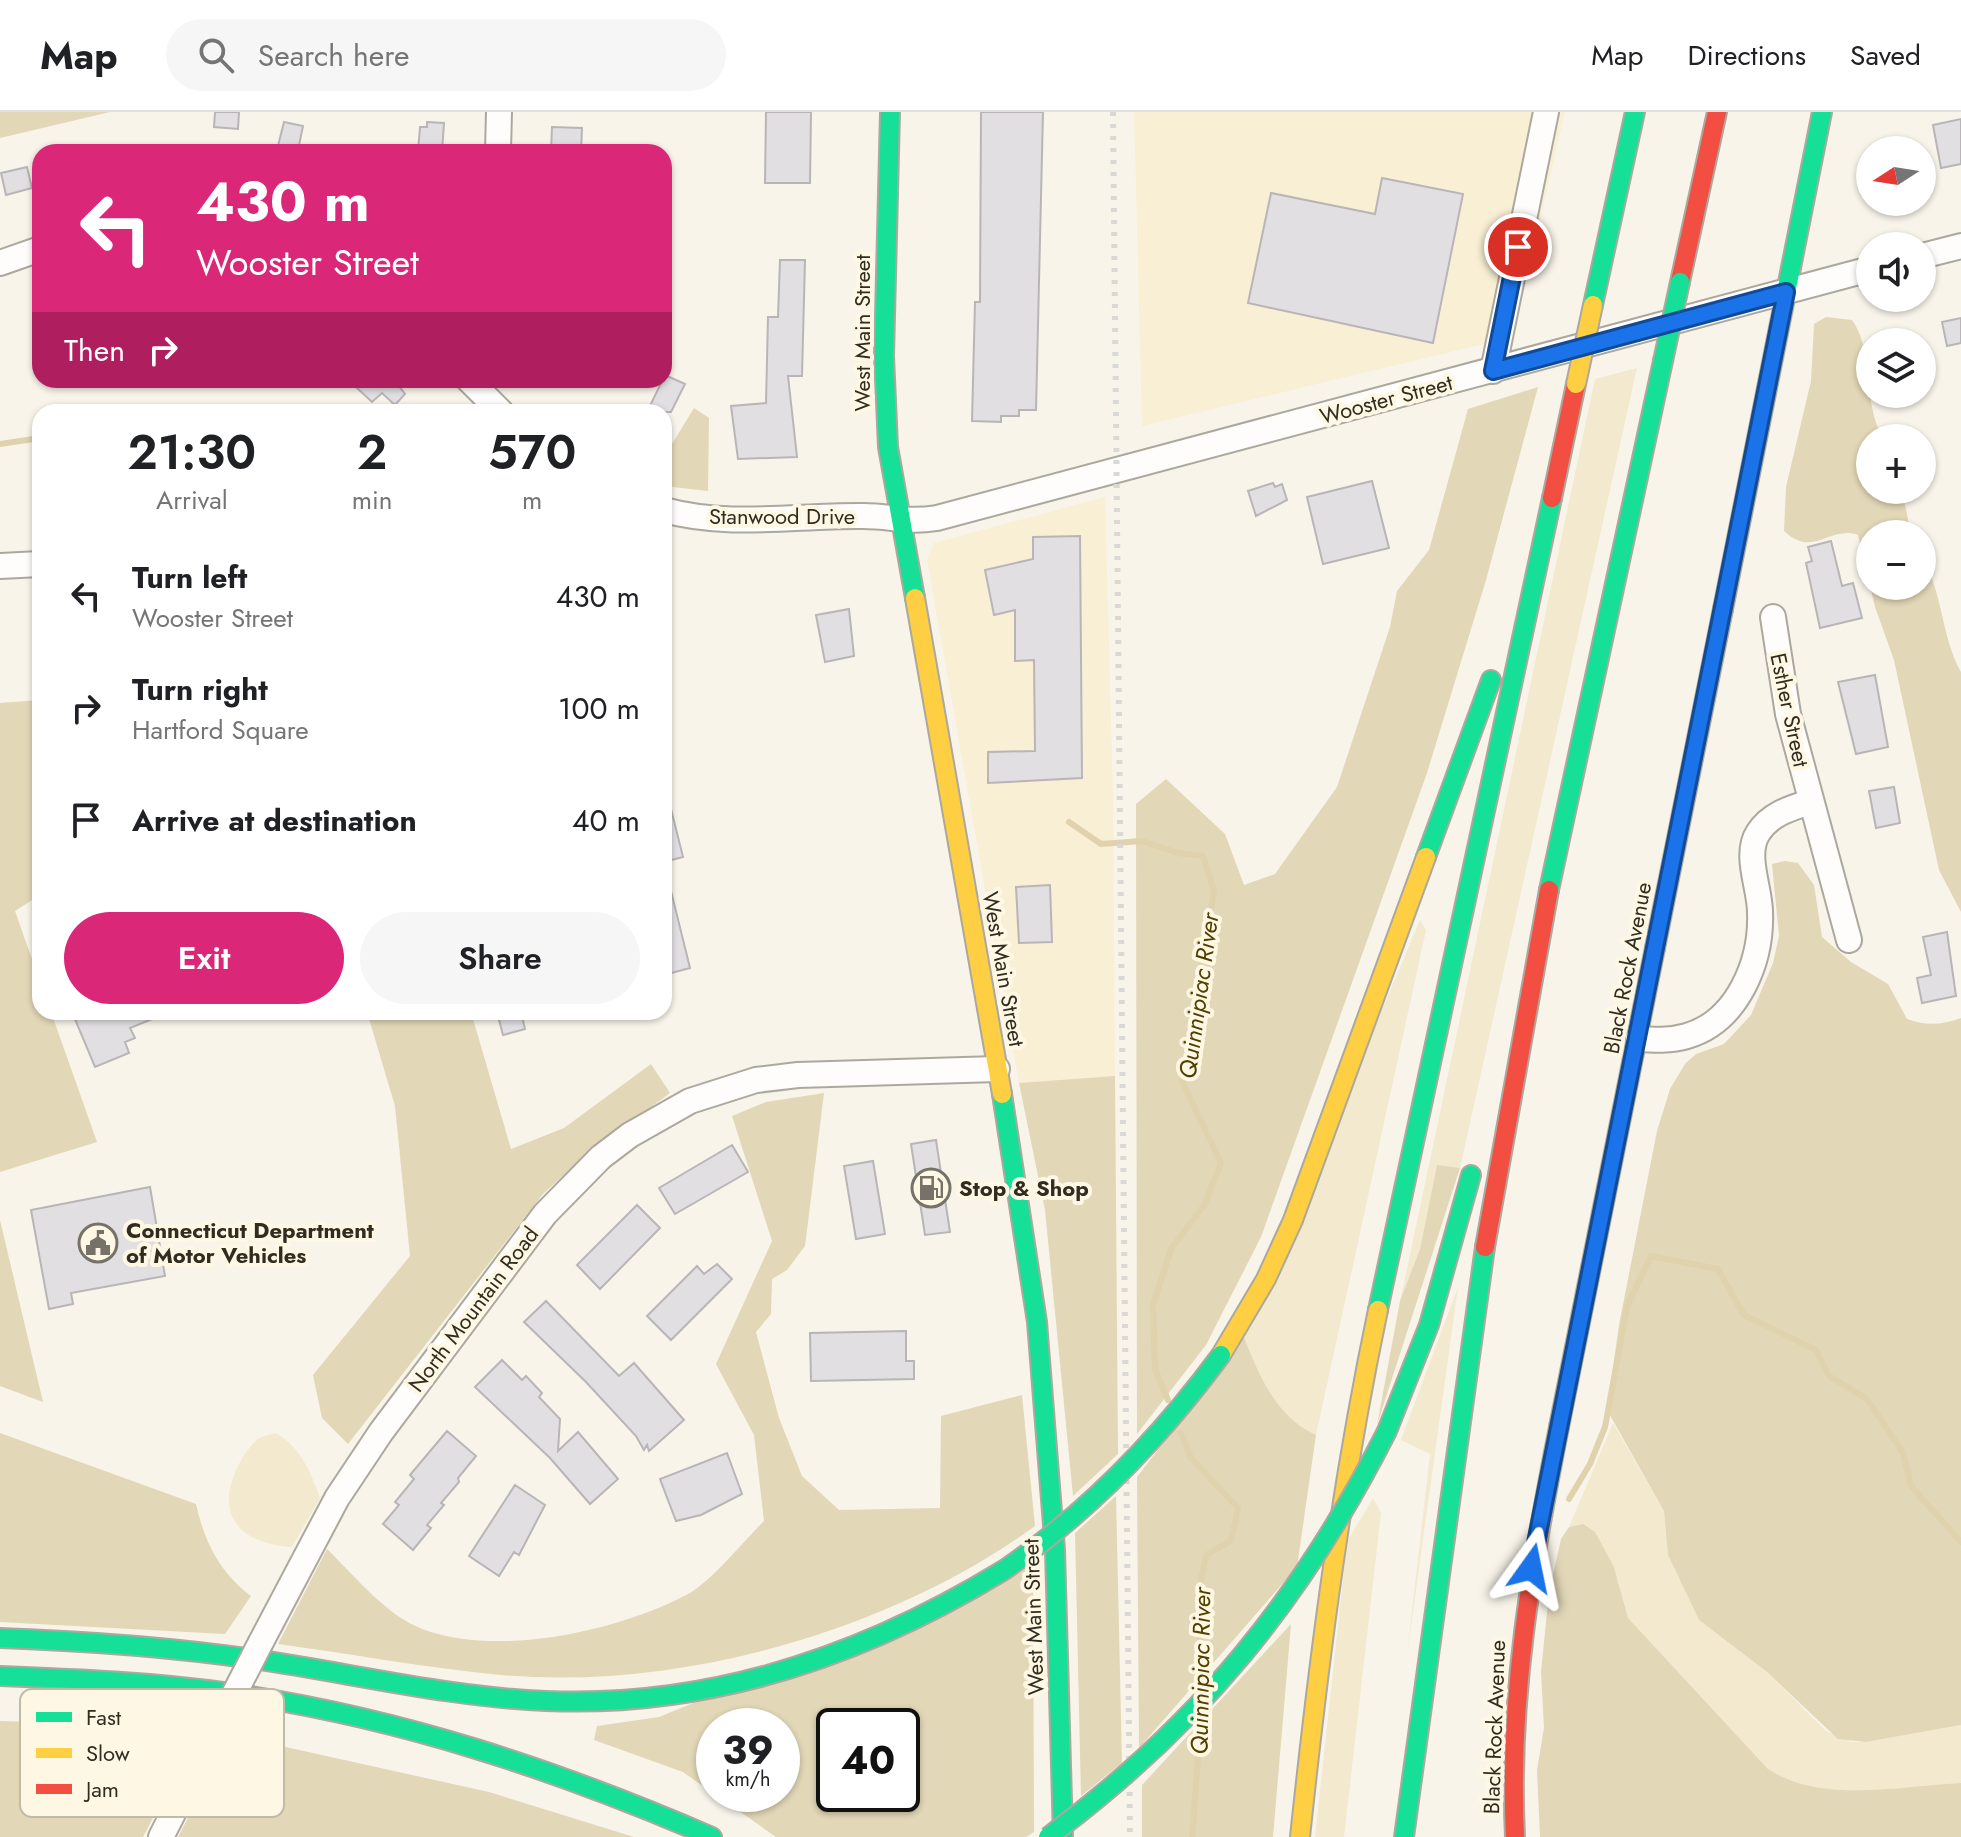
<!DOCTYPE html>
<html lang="en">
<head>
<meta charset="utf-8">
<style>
  body { margin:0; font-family:Jost,sans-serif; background:#f6f6f6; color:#202124; height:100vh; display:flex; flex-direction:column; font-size:30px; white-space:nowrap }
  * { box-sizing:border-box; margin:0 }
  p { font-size:26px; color:#757577 }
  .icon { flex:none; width:44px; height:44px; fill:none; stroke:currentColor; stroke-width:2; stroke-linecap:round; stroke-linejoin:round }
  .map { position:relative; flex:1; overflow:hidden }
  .sheet { position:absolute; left:32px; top:292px; width:640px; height:616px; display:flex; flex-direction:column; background:#fff; border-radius:24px; box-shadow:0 2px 6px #0004 }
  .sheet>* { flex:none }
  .banner { position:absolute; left:32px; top:32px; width:640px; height:244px; border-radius:24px; box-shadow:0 2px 6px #0004; background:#db2777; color:#fff; overflow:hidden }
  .needle { width:52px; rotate:258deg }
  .buttons { position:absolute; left:1856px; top:24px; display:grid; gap:16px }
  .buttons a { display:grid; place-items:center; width:80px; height:80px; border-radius:50%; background:#fff; box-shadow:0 2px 6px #0004; font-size:40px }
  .speed { position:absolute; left:696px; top:1596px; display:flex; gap:16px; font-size:40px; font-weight:700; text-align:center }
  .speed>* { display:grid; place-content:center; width:104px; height:104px; border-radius:50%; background:#fff; box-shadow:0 2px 6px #0004; line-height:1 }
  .speed small { font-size:20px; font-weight:400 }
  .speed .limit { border:4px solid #111; border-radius:12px; background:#fff; color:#111 }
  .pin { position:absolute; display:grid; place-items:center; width:68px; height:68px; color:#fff; margin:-34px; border:4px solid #fff; border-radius:50%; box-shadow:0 2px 8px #0007 }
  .me { position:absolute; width:88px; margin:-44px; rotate:12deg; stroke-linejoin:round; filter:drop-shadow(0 0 6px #0008) }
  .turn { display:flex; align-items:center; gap:28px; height:168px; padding:0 32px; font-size:36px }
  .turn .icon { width:104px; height:104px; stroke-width:2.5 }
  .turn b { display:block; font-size:56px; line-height:68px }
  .then { display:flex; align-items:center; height:76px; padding:0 32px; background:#0003; gap:16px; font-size:30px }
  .eta { display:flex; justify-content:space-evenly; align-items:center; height:136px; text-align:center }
  .eta b { font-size:48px; font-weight:600; line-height:56px }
  .button { display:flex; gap:16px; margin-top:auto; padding:16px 32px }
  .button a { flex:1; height:92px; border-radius:48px; background:#db2777; color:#fff; font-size:32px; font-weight:600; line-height:92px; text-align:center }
  .button a+a { background:#f6f6f6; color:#202124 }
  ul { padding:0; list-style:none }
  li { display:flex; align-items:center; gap:24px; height:112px; padding:0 32px }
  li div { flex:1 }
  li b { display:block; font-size:30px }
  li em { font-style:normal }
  header { display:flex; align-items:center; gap:48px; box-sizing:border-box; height:112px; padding:0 40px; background:#fff; border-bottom:2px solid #e0e0e0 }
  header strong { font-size:38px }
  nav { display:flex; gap:44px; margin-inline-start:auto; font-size:28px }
  .search { width:560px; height:72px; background:#f6f6f6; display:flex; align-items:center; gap:20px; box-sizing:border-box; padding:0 28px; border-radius:44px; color:#757577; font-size:30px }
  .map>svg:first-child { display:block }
  .built { fill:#f8efd4 }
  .green { fill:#f2e9cf }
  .forest { fill:#e2d7b7; fill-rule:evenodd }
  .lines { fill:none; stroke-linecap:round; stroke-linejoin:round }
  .stream { stroke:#dfd2ac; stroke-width:6 }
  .building { fill:#e2dfe3; stroke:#b9b5b7; stroke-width:2 }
  .street-casing { stroke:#aca89e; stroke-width:28 }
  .fast-casing { stroke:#aca89e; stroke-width:22 }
  .slow-casing { stroke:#aca89e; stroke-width:22 }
  .jam-casing { stroke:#aca89e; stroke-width:22 }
  .street { stroke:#fefdfc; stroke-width:24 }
  .fast { stroke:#16e098; stroke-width:18 }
  .slow { stroke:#ffcf43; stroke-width:18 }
  .jam { stroke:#f24e42; stroke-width:18 }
  .rail { stroke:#d9d8d5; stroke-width:6; stroke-dasharray:4 8; stroke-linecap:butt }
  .street-bridge-casing { stroke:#aca89e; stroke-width:28; stroke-linecap:butt }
  .fast-bridge-casing { stroke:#aca89e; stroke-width:22; stroke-linecap:butt }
  .slow-bridge-casing { stroke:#aca89e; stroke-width:22; stroke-linecap:butt }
  .street-bridge { stroke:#fefdfc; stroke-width:24 }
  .fast-bridge { stroke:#16e098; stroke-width:18 }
  .slow-bridge { stroke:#ffcf43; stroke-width:18 }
  .route-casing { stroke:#114b97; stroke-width:20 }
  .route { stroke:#1a73e8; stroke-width:14 }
  .labels { text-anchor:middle; stroke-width:8; stroke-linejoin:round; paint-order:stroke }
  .street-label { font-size:22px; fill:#302c20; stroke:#fef7e4 }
  .poi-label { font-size:22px; font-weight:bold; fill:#302c20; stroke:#fef7e4; text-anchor:start }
  .water-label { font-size:24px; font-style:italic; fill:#504000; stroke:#fef7e4 }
  .key { fill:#fef7e4; stroke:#c0baa9; stroke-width:2 }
  .key-label { font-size:22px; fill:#302c20 }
</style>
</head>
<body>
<header>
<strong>Map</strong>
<div class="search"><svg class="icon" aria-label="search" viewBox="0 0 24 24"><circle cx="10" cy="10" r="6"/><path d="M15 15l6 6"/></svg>Search here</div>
<nav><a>Map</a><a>Directions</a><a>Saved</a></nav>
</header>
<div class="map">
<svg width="1961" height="1725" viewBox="0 0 1961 1725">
  <rect width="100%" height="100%" fill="#f8f4ea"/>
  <path class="built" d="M1134,0H1565L1513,225L1142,314Z
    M1105,385L1113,682L1115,964L1019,971L927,448L934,431Z"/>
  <path class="green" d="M1637,256L1460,1056L1437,1054L1420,1137L1400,1190L1595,267Z
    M1420,808L1426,818L1316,1323C1276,1305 1259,1263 1244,1225Z
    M1458,1175L1407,1543L1430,1342L1401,1328Z
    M1613,1311L1664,1399L1668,1443L1699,1508L1767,1560L1826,1619L1852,1630H1866L1961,1613V1671C1898,1674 1822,1692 1768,1657L1628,1506L1614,1455L1583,1412L1569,1415Z
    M276,1321C300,1335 311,1360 320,1386L292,1435C273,1434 247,1428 236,1411C218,1388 238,1344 258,1327C262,1324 271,1323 276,1321Z
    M1373,1386L1381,1401L1344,1725H1315L1347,1430Z"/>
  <path class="forest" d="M0,0H110L0,26Z
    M1826,205L1852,208C1875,240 1862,291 1883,326H1870V378H1902L1911,422H1870V474H1922V445C1943,481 1941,524 1961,560V800L1939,758L1894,548L1875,495L1858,423C1829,413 1814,447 1784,419L1786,375L1811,269L1814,212Z
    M1538,275L1486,468L1427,661L1261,1125L1206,1233L1137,1322L1136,692L1166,667L1225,722L1244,773L1275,762L1337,675L1390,515L1397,479L1429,438L1468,297Z
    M694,296L709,306L708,379L664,374V345Z
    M40,588V783L15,799L40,870V900H51L97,1030L0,1060V591Z
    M1785,749L1798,751L1814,773L1822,825L1851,850L1888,872L1907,907C1925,914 1943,913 1961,906V1613L1866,1630L1838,1627L1767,1560L1699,1508L1668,1443L1664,1399L1607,1298L1619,1213L1657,1019L1670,977L1685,952L1696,942L1724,932L1751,903L1773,851L1779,824L1772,752Z
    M367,900H471L511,1037L564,1016L651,952L670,981L582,1046L543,1082L348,1332L322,1306L313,1263L410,1144L395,994Z
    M1115,964L1118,1342L1073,1384L1045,1098L1019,971Z
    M824,981L805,1134L787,1158L772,1167L771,1202L756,1220L779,1306L802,1364L839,1398L940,1396L941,1304L1022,1283L1035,1414C891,1519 679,1579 501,1563C426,1556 352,1542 278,1532L327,1437C356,1465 386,1504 425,1518C502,1545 619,1519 690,1481C711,1469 745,1428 764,1409L754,1323L716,1252L772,1129L732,1004L766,990Z
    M1437,1053L1460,1056L1377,1313L1400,1189L1420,1137Z
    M0,1108L43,1290L0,1274Z
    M1244,1225C1259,1263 1276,1305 1316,1323L1297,1455L1139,1636L1137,1365Z
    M0,1321L196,1392C204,1429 220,1461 251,1484L225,1522L0,1510Z
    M1116,1384L1122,1651L1081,1684L1075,1421Z
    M1583,1412L1595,1420L1614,1455L1628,1506L1768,1657C1822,1692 1898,1674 1961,1671V1725H1540L1537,1658L1544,1616L1541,1560L1549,1481L1561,1427L1569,1415Z
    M1033,1452L1034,1720L1026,1725H776L715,1682H782V1614H714V1682L683,1660L594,1628L597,1614L659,1605ZM834,1614H902V1682H834Z
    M1291,1512L1273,1725H1142V1673Z
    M0,1609L69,1611L196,1623L143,1725H0Z
    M231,1623L489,1680L634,1725H178Z"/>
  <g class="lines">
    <path class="stream" d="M0,332L40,326
      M1069,710L1101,732L1142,729L1178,741L1203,744L1214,779L1182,969L1221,1051L1205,1092L1171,1137L1153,1193L1155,1257L1168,1288
      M1181,1321L1191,1346L1238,1396L1231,1429L1206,1443L1200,1473V1569
      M1569,1387L1590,1352L1605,1315L1627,1195L1651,1144L1718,1157L1744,1203L1816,1238L1829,1264L1867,1287L1903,1341L1911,1374L1961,1430
      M1192,1725L1200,1620"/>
  </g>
  <path class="building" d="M215,0H239L238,17L214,15Z
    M766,0H811L810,71H765Z
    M981,0H1043L1036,298H1019V304H1001V310L972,309L975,190H980Z
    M1961,7V52L1941,56L1933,13Z
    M284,10L303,14L298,38L278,34Z
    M427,10L444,11L442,40H418L420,15H427Z
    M552,15L582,16L581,40H551Z
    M27,55L32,76L6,83L1,61Z
    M1382,66L1463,82L1433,231L1248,191L1271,81L1375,102Z
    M780,148H805L802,264H788L797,345L738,347L731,294L766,291L768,205H778Z
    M1961,206V231L1947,234L1942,210Z
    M665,263L685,272L671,300H647Z
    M365,268H394L405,282L395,293L382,281L372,290L357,276Z
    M1372,369L1389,436L1323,452L1307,385Z
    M1273,371L1275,375L1282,372L1287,388L1256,404L1248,379Z
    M1080,424L1082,666L988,671V640L1035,639L1034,548L1015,549V498L994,503L985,458L1033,447V425Z
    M1831,429L1842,474L1853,471L1862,506L1820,516L1806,451L1812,449L1808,435Z
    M849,497L854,544L825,550L816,503Z
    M1875,563L1888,635L1856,642L1838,570Z
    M1894,675L1900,711L1876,716L1869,679Z
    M670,693L683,745L664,750V694Z
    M1050,773L1052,830L1019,831L1016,775Z
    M664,775H670L690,856L664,863Z
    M1947,820L1956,884L1922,891L1917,866L1931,863L1923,825Z
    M72,900H167V901L130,916L135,926L125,930L129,941L95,955Z
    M497,900H521L525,917L503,923Z
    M936,1028L950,1120L925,1123L911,1032Z
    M732,1033L748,1060L675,1102L659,1076Z
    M873,1049L885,1122L856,1127L844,1054Z
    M150,1075L165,1164L71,1181L73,1192L49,1197L31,1098Z
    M637,1093L660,1116L600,1177L577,1153Z
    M717,1152L732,1167L671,1228L647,1204L697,1154L704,1162Z
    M546,1189L619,1264L634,1251L684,1308L649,1339L647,1333L644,1338L636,1324L586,1270L524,1210Z
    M906,1219V1249H914V1267L811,1269L810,1221Z
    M502,1248L522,1268L526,1264L542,1281L539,1285L560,1307L558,1339L578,1320L618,1367L590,1392L550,1346L475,1275Z
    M447,1319L476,1344L458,1366L459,1370L441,1391L444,1393L427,1413L431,1416L413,1438L383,1412L399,1393L395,1390L414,1367L410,1363Z
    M727,1341L742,1382L701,1403L676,1409L660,1367Z
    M515,1373L545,1393L519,1443L514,1440L499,1464L469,1444Z"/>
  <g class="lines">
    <g class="street-casing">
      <path id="street" d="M498,40L499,0
        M1922,144L1961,134
        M0,151L40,137
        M1493,259L1546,0
        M469,268L501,300
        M664,398C729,416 797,403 863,404C893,404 905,411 937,406L1870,157
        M0,454L40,452
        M1773,505L1788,602L1849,828
        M1638,927C1654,928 1670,929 1687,924C1738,909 1762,849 1760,800C1760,776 1744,743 1758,721C1770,702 1791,696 1810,690
        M261,1530L337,1386L381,1320L545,1102L601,1045L630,1023L690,989L756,968L798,963L997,957
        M161,1725L212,1625"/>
    </g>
    <g class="fast-casing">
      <path id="fast" d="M890,0L884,244L888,335L915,486
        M1593,193L1635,0
        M1723,497L1822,0
        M1426,745L1491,568
        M1549,778L1663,249
        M1002,982L1037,1210L1055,1438L1063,1725
        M1378,1198L1552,386
        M1559,1315L1655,836
        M1387,1319L1429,1213L1471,1063
        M0,1526C85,1529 169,1535 253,1547C351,1561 447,1585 546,1589C711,1596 865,1543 1004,1458
        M0,1564C77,1567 154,1570 230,1581C398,1605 557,1658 712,1725
        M1404,1725L1485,1135"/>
    </g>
    <g class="slow-casing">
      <path id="slow" d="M915,486L1002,982
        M1655,836L1723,497
        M1221,1243L1266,1167L1293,1108L1426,745
        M1300,1725C1319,1546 1341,1374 1378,1198"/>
    </g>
    <g class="jam-casing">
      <path id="jam" d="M1680,170L1717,0
        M1552,386L1576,272
        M1485,1135L1549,778
        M1515,1725C1508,1585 1532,1451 1559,1315"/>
    </g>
    <use href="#street" class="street"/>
    <use href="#fast" class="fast"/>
    <use href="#slow" class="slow"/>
    <use href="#jam" class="jam"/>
    <path class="rail" d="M1113,0L1130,1725"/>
    <g class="street-bridge-casing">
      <path id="street-bridge" d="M212,1625L261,1530"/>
    </g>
    <g class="fast-bridge-casing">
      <path id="fast-bridge" d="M1663,249L1680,170
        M1004,1458C1090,1399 1159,1327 1221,1243
        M1048,1725C1199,1613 1302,1487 1387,1319"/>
    </g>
    <g class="slow-bridge-casing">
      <path id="slow-bridge" d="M1576,272L1593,193"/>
    </g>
    <use href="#street-bridge" class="street-bridge"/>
    <use href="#fast-bridge" class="fast-bridge"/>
    <use href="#slow-bridge" class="slow-bridge"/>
  </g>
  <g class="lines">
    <g class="route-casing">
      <path id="route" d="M1518,135L1493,259L1786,180L1531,1456"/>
    </g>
    <use href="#route" class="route"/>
  </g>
  <defs>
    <g id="fuel-ring" transform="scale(2)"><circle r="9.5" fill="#fef7e4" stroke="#767267" stroke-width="1.5"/><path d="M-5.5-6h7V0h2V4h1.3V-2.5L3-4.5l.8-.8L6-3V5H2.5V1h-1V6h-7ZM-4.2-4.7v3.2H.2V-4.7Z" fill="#767267"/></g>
    <g id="civic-ring" transform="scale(2)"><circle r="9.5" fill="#fef7e4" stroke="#767267" stroke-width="1.5"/><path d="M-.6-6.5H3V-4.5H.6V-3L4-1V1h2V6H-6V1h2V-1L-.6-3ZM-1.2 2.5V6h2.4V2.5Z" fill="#767267"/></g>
  </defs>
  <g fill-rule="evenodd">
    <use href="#fuel-ring" x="931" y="1076"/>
    <use href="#civic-ring" x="98" y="1131"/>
  </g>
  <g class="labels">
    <g class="street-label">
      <text transform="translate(862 221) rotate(-90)" y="8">West Main Street</text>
      <text transform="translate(1386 287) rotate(-15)" y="8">Wooster Street</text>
      <text x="782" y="412">Stanwood Drive</text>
      <text transform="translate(1790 598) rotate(78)" y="8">Esther Street</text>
      <text transform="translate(1627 856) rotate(-79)" y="8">Black Rock Avenue</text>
      <text transform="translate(1004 857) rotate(80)" y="8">West Main Street</text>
      <text transform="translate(473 1197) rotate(-53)" y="8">North Mountain Road</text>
      <text transform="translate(1033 1505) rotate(-92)" y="8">West Main Street</text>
      <text transform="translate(1494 1615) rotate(-88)" y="8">Black Rock Avenue</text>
    </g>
    <g class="poi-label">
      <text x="959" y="1084">Stop &amp; Shop</text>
      <text x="126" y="1126">Connecticut Department<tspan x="126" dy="25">of Motor Vehicles</tspan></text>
    </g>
    <g class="water-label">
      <text transform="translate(1199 884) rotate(-82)" y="8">Quinnipiac River</text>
      <text transform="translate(1201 1559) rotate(-89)" y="8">Quinnipiac River</text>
    </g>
  </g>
  <rect x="20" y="1577" width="264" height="128" rx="12" class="key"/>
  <rect x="36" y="1600" width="36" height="10" fill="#16e098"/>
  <rect x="36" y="1636" width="36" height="10" fill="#ffcf43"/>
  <rect x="36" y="1672" width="36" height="10" fill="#f24e42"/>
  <g class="key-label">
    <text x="86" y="1613">Fast</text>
    <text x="86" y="1649">Slow</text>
    <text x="86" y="1685">Jam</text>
  </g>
</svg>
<div class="buttons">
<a><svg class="needle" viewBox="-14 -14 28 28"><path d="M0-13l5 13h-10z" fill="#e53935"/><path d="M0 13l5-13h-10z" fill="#757577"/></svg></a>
<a><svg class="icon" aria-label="sound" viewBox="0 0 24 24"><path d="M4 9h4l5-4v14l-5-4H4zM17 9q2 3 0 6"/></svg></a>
<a><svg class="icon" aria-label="layers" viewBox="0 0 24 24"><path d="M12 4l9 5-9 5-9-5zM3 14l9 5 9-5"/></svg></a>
<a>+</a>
<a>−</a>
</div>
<div class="speed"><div>39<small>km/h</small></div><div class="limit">40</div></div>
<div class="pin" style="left:1518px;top:135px;background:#d93025"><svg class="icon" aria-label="arrive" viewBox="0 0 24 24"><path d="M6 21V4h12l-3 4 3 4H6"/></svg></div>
<svg class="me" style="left:1531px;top:1456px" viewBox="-20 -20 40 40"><path d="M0-17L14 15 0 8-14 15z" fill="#1a73e8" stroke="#fff" stroke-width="4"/></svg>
<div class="banner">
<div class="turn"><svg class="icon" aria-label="left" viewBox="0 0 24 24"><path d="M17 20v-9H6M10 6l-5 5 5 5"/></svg><div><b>430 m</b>Wooster Street</div></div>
<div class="then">Then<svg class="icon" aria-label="right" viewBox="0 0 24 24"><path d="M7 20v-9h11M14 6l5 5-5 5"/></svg></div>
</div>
<section class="sheet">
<div class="eta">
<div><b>21:30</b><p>Arrival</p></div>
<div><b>2</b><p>min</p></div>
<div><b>570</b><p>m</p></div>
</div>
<ul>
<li><svg class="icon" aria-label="left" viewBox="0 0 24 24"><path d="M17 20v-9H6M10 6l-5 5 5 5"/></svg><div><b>Turn left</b><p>Wooster Street</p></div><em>430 m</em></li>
<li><svg class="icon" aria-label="right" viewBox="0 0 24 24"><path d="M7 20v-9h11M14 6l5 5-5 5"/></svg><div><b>Turn right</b><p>Hartford Square</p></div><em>100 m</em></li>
<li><svg class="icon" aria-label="arrive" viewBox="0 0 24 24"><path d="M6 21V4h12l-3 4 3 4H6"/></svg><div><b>Arrive at destination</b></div><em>40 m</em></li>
</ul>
<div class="button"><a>Exit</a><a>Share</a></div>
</section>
</div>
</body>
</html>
